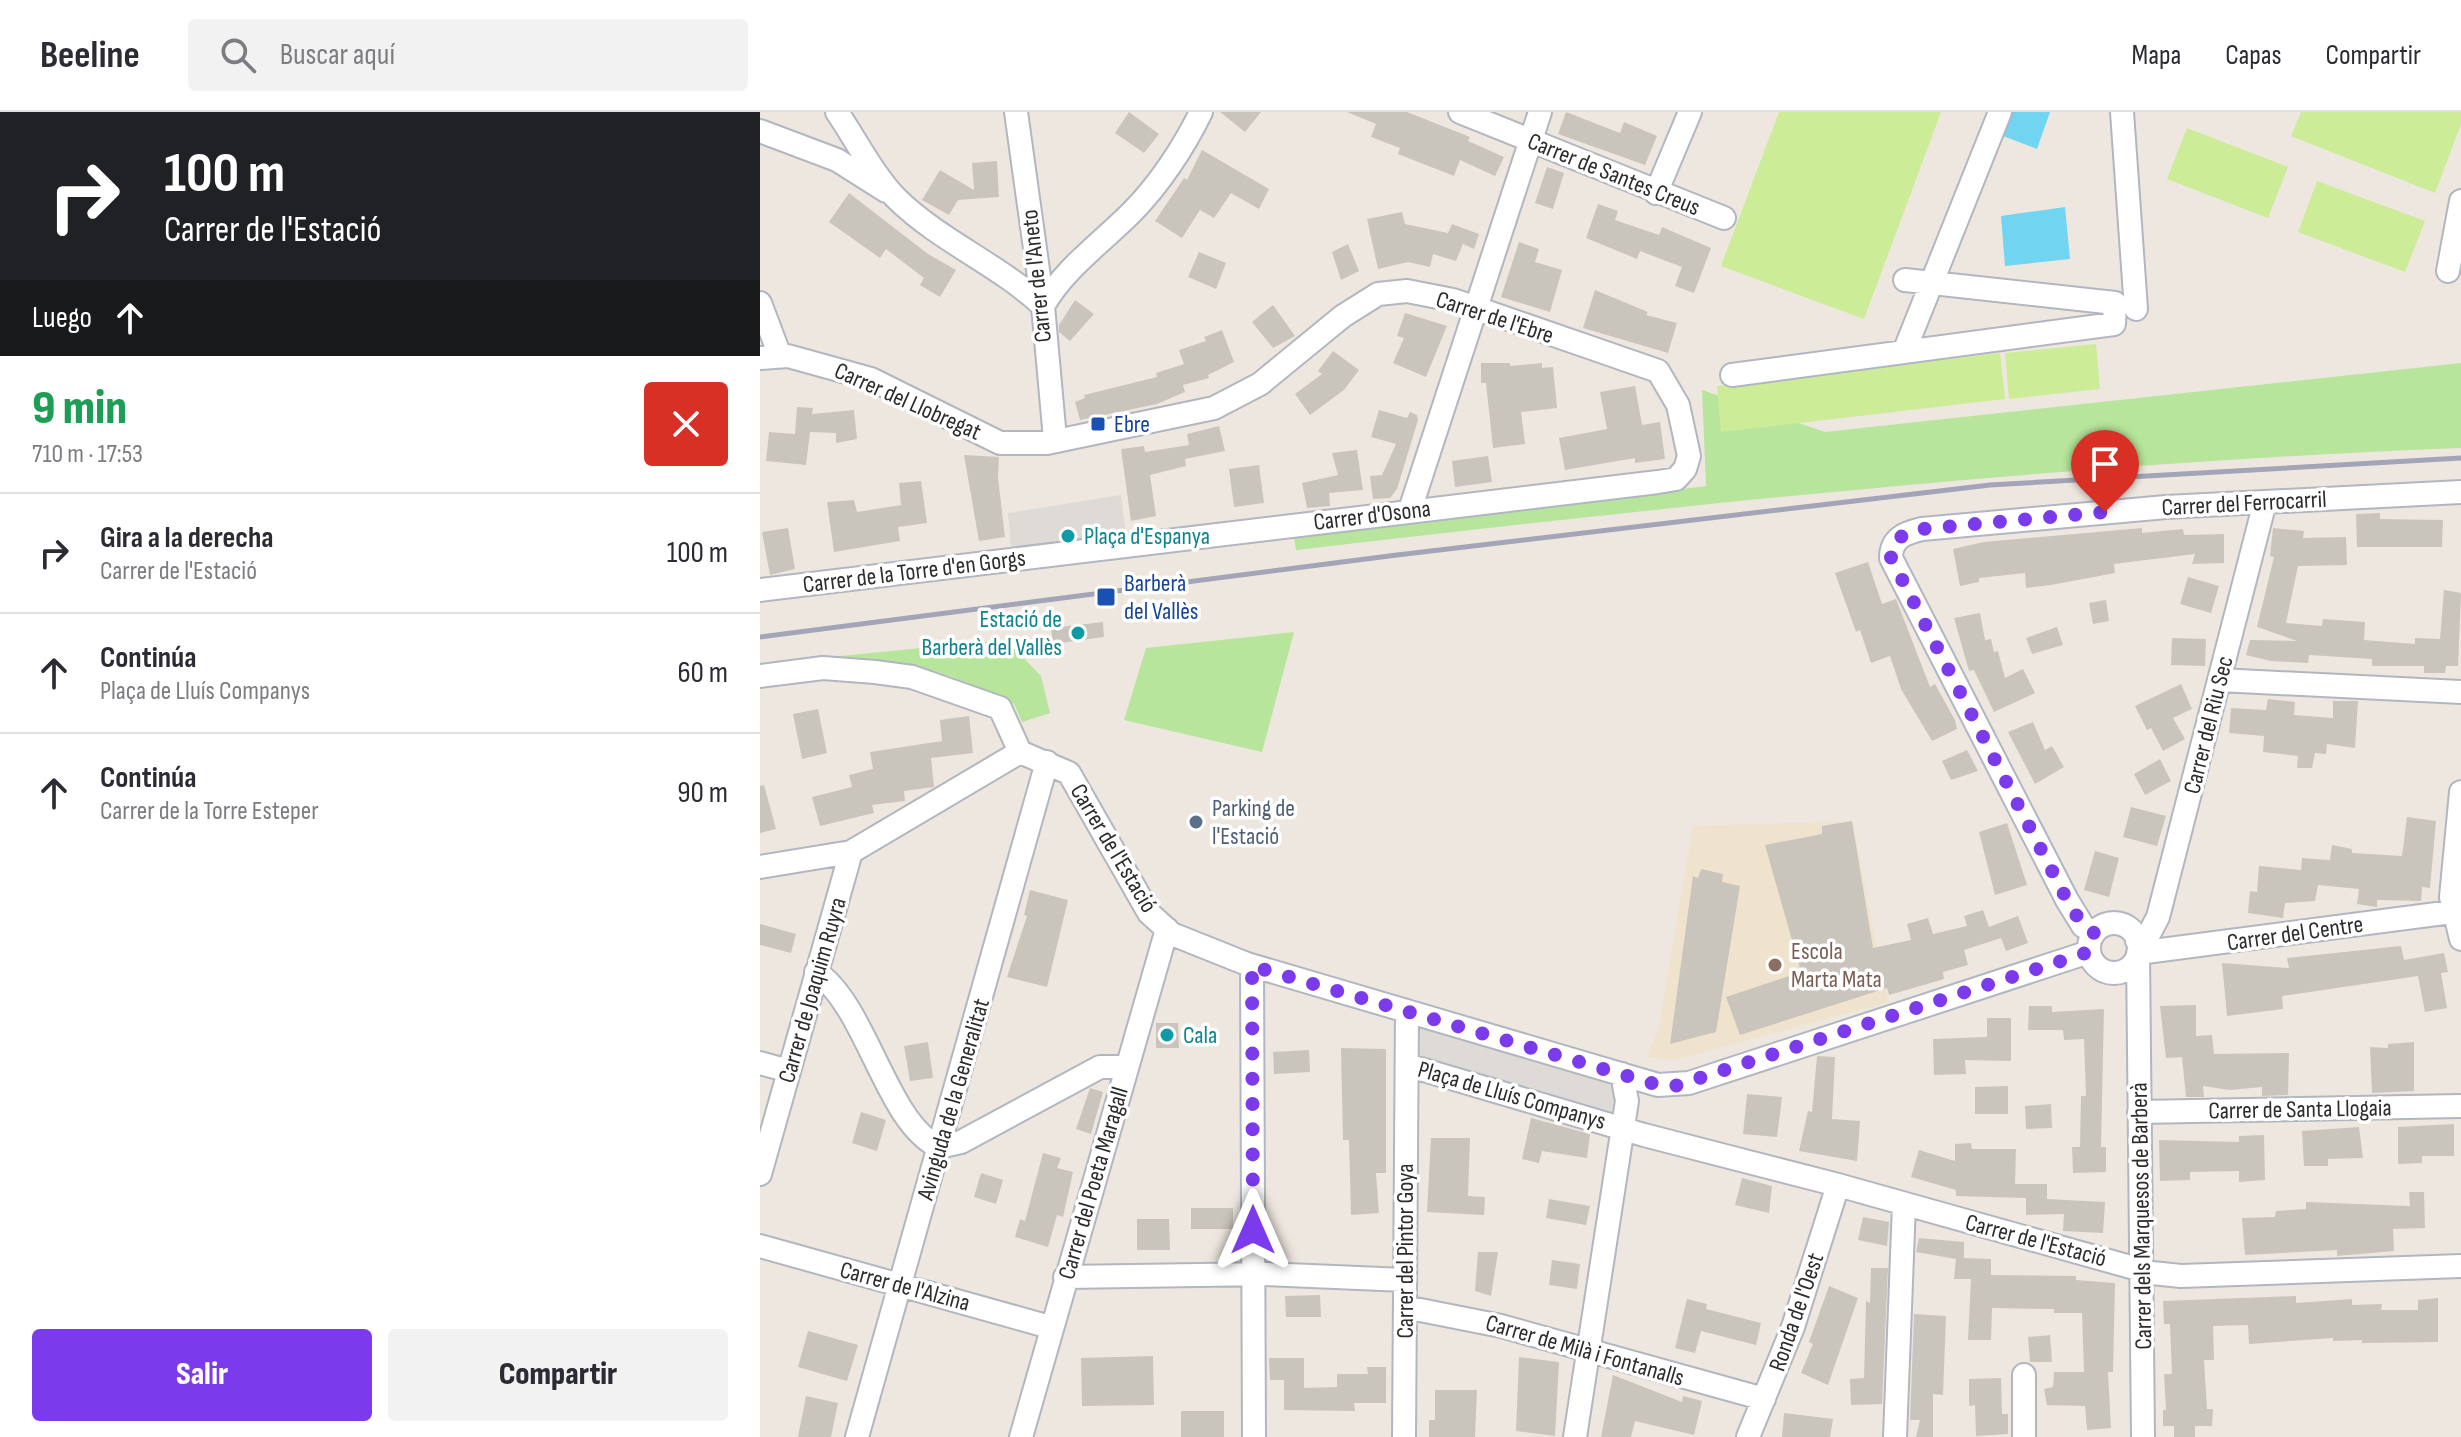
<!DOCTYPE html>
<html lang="es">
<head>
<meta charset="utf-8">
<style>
  body { margin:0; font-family:"Sofia Sans Condensed",sans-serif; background:#f2f2f3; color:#2b2b33; height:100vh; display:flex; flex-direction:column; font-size:30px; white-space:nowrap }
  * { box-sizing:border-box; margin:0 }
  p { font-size:26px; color:#7c7c81 }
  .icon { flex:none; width:44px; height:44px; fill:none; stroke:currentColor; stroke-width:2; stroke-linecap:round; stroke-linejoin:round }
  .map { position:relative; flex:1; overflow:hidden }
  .side { display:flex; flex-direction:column; background:#fff; width:760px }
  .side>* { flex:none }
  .hud { background:#202124; color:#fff; overflow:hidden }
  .pin { position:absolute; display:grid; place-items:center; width:68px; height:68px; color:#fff; margin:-82px -34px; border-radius:50% 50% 50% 0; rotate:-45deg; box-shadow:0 0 8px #0007 }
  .pin .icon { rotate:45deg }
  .me { position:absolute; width:88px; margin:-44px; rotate:0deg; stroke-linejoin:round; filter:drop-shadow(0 0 6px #0008) }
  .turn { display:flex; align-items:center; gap:28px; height:168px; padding:0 32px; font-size:36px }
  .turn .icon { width:104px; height:104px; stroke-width:2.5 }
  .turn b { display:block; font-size:56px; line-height:68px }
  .then { display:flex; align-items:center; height:76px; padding:0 32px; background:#0003; gap:16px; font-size:30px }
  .round { display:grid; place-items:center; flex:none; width:84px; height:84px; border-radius:8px; background:#f2f2f3 }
  .headline { display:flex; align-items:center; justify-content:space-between; height:136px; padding:0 32px }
  h1 { font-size:48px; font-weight:800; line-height:60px; color:#1e9e55 }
  .button { display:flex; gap:16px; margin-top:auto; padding:16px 32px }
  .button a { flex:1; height:92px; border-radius:8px; background:#7c3aed; color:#fff; font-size:32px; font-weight:800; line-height:92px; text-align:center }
  .button a+a { background:#f2f2f3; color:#2b2b33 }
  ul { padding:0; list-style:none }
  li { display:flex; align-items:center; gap:24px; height:120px; padding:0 32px; border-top:2px solid #e1e1e2 }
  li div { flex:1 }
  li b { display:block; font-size:30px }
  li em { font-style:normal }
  header { display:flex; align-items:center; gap:48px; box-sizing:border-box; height:112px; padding:0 40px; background:#fff; border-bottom:2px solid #e1e1e2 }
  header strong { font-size:38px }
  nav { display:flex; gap:44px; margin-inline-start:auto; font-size:28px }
  .search { width:560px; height:72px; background:#f2f2f3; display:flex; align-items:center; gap:20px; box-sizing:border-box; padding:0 28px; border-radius:8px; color:#7c7c81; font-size:30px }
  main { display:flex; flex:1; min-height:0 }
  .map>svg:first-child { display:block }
  .education { fill:#efe3ce }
  .green { fill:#b7e59b }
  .pitch { fill:#ccec97 }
  .plaza { fill:#dedad6 }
  .water { fill:#71d4f0 }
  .building { fill:#c9c5bd }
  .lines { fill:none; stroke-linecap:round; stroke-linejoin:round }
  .minor-casing { stroke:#b2b6c0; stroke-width:26 }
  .minor { stroke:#fff; stroke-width:22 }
  .rail { stroke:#a1a5b7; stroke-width:5 }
  .route { stroke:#7c3aed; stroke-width:14; stroke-dasharray:0 25.2 }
  .transit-dot { fill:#1a4fb4; stroke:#fff; stroke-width:3 }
  .culture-dot { fill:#0f9aa8; stroke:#fff; stroke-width:3 }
  .service-dot { fill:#5c6f8a; stroke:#fff; stroke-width:3 }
  .education-dot { fill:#8d6e63; stroke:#fff; stroke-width:3 }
  .labels { text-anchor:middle; stroke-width:7; stroke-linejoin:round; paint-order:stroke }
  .street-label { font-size:24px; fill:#2c2c2c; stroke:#fff }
  .transit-label { font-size:24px; fill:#164399; stroke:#fff; text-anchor:start }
  .culture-label { font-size:24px; fill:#0d838f; stroke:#fff; text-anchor:start }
  .service-label { font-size:24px; fill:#4e5e75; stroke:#fff; text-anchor:start }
  .education-label { font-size:24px; fill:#785e54; stroke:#fff; text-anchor:start }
</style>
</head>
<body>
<header>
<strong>Beeline</strong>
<div class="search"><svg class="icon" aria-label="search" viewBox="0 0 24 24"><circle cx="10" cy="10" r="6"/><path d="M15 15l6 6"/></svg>Buscar aquí</div>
<nav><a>Mapa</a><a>Capas</a><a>Compartir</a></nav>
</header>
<main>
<section class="side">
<div class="hud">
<div class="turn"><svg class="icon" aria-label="right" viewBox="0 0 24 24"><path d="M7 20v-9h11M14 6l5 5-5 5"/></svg><div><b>100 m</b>Carrer de l'Estació</div></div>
<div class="then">Luego<svg class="icon" aria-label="ahead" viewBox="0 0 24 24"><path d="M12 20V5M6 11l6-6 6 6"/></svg></div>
</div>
<div class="headline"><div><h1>9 min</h1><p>710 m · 17:53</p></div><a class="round" style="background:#d93025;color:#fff"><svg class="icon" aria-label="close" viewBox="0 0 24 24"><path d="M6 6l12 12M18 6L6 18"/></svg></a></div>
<ul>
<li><svg class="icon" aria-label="right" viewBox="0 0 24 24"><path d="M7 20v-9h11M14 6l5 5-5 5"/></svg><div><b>Gira a la derecha</b><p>Carrer de l'Estació</p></div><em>100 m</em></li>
<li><svg class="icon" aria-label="ahead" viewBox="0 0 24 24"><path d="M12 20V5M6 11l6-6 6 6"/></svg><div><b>Continúa</b><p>Plaça de Lluís Companys</p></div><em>60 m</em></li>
<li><svg class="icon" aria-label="ahead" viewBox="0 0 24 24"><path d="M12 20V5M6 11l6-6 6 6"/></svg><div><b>Continúa</b><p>Carrer de la Torre Esteper</p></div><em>90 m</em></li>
</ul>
<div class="button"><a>Salir</a><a>Compartir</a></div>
</section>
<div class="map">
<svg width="1701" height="1325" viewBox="0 0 1701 1325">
  <rect width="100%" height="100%" fill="#eee7df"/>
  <path class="education" d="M1092,709L1128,890L915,948L887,945L899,914L933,714Z"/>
  <path class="green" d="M1701,251V336C1311,351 924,393 536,438L534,426L946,374L942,278L1065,320Z
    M534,520L502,640L364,608L386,536Z
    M233,529L235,538L254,536L281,564L290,601L262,610L254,592L190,564L50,547Z"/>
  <path class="pitch" d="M1019,0H1181L1104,207L961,154Z
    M1541,0H1701V12L1675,81L1531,24Z
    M1427,16L1528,55L1508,106L1407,67Z
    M1557,69L1665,109L1645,160L1538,120Z
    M1336,232L1340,277L1249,287L1245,241Z
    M1240,241L1245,287L961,320L957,274Z"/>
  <path class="plaza" d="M361,383L369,447L253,458L248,401Z
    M657,911L860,972L851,1004L654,948Z"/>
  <path class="water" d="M1251,0H1290L1277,37L1243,24Z
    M1305,95L1310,147L1245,154L1241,104Z"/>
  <path class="building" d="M369,0L399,22L384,41L355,21Z
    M460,0H501L485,20Z
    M587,0H647L710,25L708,29L744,45L735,64L700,48L694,64L638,42L640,36L611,25L616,12Z
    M806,0L860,21L864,10L897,24L885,53L798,22Z
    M442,38L509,77L499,97L471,81L454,106L440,98L422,126L395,109L424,66L427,68Z
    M237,49L239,85L198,88L189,103L162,88L180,58L214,78L212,51Z
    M787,55L804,61L793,97L775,91Z
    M89,81L168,142L196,158L180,185L160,173L164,166L126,137L120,146L69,110Z
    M838,92L858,99L855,108L899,123L902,115L951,136L934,181L915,174L922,155L880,139L877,147L826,126Z
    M642,100L645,112L688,121L692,112L719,122L714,137L703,132L696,149L673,142L670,155L648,150L618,157L607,107Z
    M759,130L779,137L775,150L802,158L790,200L741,185Z
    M588,132L599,159L581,168L572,140Z
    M439,140L466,151L456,177L428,165Z
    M835,178L888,200L886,203L917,211L908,241L823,216Z
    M315,188L334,202L310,229L299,220V213Z
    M513,193L535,224L513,236L492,210Z
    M645,201L687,214L666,265L633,251L644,226L637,224Z
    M462,218L474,250L448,263L449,266L423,273L425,280L397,292L320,308L315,290L325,286L324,283L397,265L396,261L424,252L419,238L446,229L444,225Z
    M573,239L599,258L584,278L550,303L535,282L562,262L558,259Z
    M721,251H750V254L782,251V256L793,255L797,296L761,300L765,332L733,336L726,271H721Z
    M875,274L882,313L900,310L905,347L875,351V346L805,358L799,326L847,317L840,280Z
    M37,295L53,296L52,302L94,298L97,327L76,331V321L50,320L46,353L6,349L9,320L35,322Z
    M619,298L647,306L650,300L657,303L658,308L637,377L630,386L613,387L610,364L622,363L636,332L611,325Z
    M459,314L465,339L425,347L426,354L390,363L396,404L371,409L361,337L384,334L385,340L429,333L427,322Z
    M597,338L603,378L569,381L570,394L547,396L542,371L578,363L572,341Z
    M204,343L239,345L238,366L245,425L219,429Z
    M728,344L732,370L695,375L692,349Z
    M499,353L504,391L474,395L469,357Z
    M161,369L167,411L138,415L140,429L74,440L67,390L94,388L97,400L141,393L139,371Z
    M1620,401V407L1683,408L1682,435H1597L1596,402Z
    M28,416L35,457L10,463L2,420Z
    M1382,416V421L1423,417L1424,423L1464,422V451L1432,452L1435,442L1354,452L1355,461L1291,473L1266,476L1265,461L1219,466V470L1200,474L1193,437L1224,430Z
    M1513,416L1544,419L1543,426L1586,425L1587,453L1538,454L1526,511L1562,514L1563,507L1605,510L1604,528L1655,532V526L1680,527L1684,478L1701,481L1698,554H1686L1685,561H1664V554H1612V547L1549,543L1548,551L1511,549L1486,543L1490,528L1537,529L1497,515L1514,445L1510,444Z
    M1108,450L1122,492L1136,487L1170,575L1175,572L1195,608L1197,617L1172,629L1141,577L1130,544L1111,551L1100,518L1096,520L1075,461Z
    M1428,465L1459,474L1451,501L1420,492Z
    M1346,488L1349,509L1333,512L1329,491Z
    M1220,501L1225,528L1231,527L1234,540L1238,539L1245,566L1263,557L1275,581L1234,600L1214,558L1209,559L1194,506Z
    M343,510L344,525L293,532L291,516Z
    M1297,515L1303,533L1272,542L1266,526Z
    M1412,526L1446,527L1445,554L1411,553Z
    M1421,572L1432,597L1413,606L1425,627L1403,639L1391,616L1387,618L1375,594Z
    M1508,587L1535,590L1534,603L1573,606V589H1598L1595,636L1567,632L1566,642L1555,641L1552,656H1537L1538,644L1503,640L1504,624L1469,621L1471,596L1506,598Z
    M58,597L67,641L42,647L33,602Z
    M209,604L213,641L171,646L174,675L144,679L145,689L112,693L114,701L60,714L52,685L92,675L89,663L113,657L110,640L182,629L180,608Z
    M1273,610L1285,638L1292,634L1304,655L1275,672L1248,620Z
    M1207,638L1218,659L1191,668L1182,649Z
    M1400,647L1411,669L1385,683L1374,662Z
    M4,673L16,717L0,721V674Z
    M1371,695L1406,704L1397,734L1363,725Z
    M1647,705L1676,709L1670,776L1662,775L1661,789L1617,788V795L1597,792L1599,777L1558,773L1555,789L1525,791L1523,806L1488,801L1490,779L1497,780L1499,754L1541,758L1542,746L1570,748L1572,733L1592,737V741L1642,744Z
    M1092,709L1113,836L1151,828L1147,812L1168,806L1173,822L1207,814L1204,804L1223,798L1229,815L1258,804L1268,831L1246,839L1241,826L1204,838L1208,853L1183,860L1184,867L1129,883L1127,876L980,923L966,885L1041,860L1005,733L1062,722V714Z
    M1247,711L1267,773L1235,783L1219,720Z
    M1335,739L1359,746L1349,785L1324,778Z
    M941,757L963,762L962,770L980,774L956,920L910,932L933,764L938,766Z
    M270,778L308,788L287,875L247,865L267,804L264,803Z
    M0,812L36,822L31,841L0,833Z
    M1641,834L1644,848L1684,841L1688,860L1681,861L1687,896L1665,900L1658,864L1522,884L1523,897L1467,904L1462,851L1529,856L1527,846Z
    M1436,893V924L1452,923L1454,942L1529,941L1528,983L1502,984V975L1470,978L1443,974L1444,985H1426L1422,945L1406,946L1400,894Z
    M1269,894H1292V900L1344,897L1341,1035H1346V1060L1313,1061L1312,1035H1320L1321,984H1326L1324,927L1304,928L1303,918H1268Z
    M1227,906H1251V949L1205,948L1206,962L1174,963L1173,927L1227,925Z
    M396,911H418L419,936H396Z
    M168,930L173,966L150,969L144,934Z
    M1654,930V979L1612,981L1610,935L1628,936V932Z
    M581,936L626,937V1061H616L619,1101L591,1103L589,1028H583Z
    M549,938L550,960L514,962L513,940Z
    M1057,944L1075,945L1072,1007L1100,1009L1097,1049L1039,1039L1048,999L1052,1000Z
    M1248,974V1002H1215V975Z
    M330,976L343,980L331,1022L316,1017Z
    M987,982L1022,985L1017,1025L983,1022Z
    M1291,992L1292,1016L1266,1017L1265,994Z
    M101,1000L126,1008L117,1039L92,1031Z
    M771,1006L830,1022L827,1046L782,1039L779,1051L762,1047Z
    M1694,1012V1044H1662V1051L1638,1052V1015Z
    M1599,1015L1603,1046L1568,1047V1054H1544L1542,1019Z
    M1504,1023L1505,1068L1479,1070V1059L1430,1060V1068L1400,1069L1399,1028L1479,1030V1024Z
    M671,1026H710L708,1084L725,1085L724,1103L667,1100Z
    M1211,1031L1212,1037H1256L1255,1072H1287V1087L1345,1090L1343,1121L1303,1119L1304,1102L1266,1103V1086L1196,1084V1078L1151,1065L1159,1038L1195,1049V1032Z
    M283,1041L301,1046L297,1056L313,1060L303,1105L297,1103L288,1135L255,1125L260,1107L265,1109Z
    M221,1061L243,1068L236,1092L214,1085Z
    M982,1066L1012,1074L1009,1101L975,1093Z
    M1649,1080H1664L1665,1116L1633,1117L1634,1139L1577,1144V1138L1485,1143L1482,1106L1515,1105L1516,1099L1546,1097V1090L1650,1094Z
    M789,1087L830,1094L826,1113L786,1106Z
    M431,1096H473V1117H431Z
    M1103,1105L1129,1110L1127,1134L1098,1128Z
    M377,1107H409L410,1138H377Z
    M1159,1126L1204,1130V1146L1231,1147V1163L1316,1164V1168L1355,1171L1353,1260H1348L1351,1316L1327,1318L1325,1294L1287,1293L1284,1277L1293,1275L1294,1260H1324L1322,1201H1294V1197L1232,1196L1231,1228H1208L1211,1167H1194L1196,1147L1156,1140Z
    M718,1140H738L731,1184L715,1179Z
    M792,1148L820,1152L817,1177L789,1173Z
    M1111,1156H1128L1122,1292L1091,1293L1090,1267L1104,1266L1106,1189L1110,1191Z
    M1069,1174L1098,1186L1068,1273L1041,1261L1053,1232L1049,1230Z
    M560,1183L561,1205H526L525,1184Z
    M1536,1184V1191L1592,1187V1193L1622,1192L1621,1198H1658V1188L1678,1186V1230L1602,1231V1228L1573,1229V1226L1489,1232L1488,1213L1453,1214L1454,1248H1444L1447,1297H1453L1452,1314H1435V1325H1414V1314H1403V1298H1406L1404,1262H1412L1410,1212H1404L1403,1189Z
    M927,1187L947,1192L946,1197L1001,1211L996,1233L941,1219L935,1241L915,1236Z
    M1154,1202L1186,1204L1183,1283L1173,1282V1325H1156L1160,1308H1150Z
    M48,1219L98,1233L87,1269L38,1255Z
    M1290,1223L1292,1250H1270L1268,1225Z
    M393,1244L394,1293L322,1294L321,1246Z
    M759,1245L799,1250L795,1324L756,1319Z
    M509,1246H544V1276L577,1275V1262H608L607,1255H626V1291H594L595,1299L524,1298V1268H510Z
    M853,1263L922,1290L923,1284L942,1289L934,1323L875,1309L871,1325H841Z
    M1241,1266L1242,1302H1248V1322L1216,1324L1215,1293L1209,1294V1267Z
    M675,1278H717L715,1325H669V1308H675Z
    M46,1284L78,1291L71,1325H38Z
    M421,1299H464V1325H421Z
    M1024,1301L1073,1307L1070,1325H1022Z"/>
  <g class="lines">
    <g class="minor-casing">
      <path id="minor" d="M77,0C96,28 114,64 137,87C181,130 240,153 283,194
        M256,0L283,194L295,327
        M700,0L964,106
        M1362,0L1376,197
        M0,19L77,48L126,79
        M896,81L930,0
        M1688,159L1701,89
        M0,191L20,244
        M283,194C304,157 341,131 371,101C399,73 424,35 441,0
        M1144,240L1240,0
        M0,246L28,244L111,267L240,331H287L454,296L500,272L583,204L618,182L647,179L693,188L898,259L918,293L929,344L925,357L916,367L898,370L0,478
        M972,263L1354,212L1355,191L1145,168
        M650,398L780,0
        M0,564L63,556L115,560L152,565L240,596L260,640
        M1459,568L1701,580
        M260,640L309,661L389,801L412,822L487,852L898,973L929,971L1329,840
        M1701,680L1691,785L1701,827
        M0,755L91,740L260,640
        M1329 836a25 25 0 1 1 50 0a25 25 0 1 1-50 0Z
        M1334,821L1323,814L1307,788L1131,446C1131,426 1145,421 1162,417L1406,395L1701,380
        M1377,829L1389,822L1398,805L1505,390
        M492,854L494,1325
        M56,860C107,894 126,1011 179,1035L201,1030L340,955H367
        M0,951L29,959
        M647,953L884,1023L1078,1073L1392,1161L1421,1164L1701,1154
        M1379,1000L1701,994
        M0,1062L91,740
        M0,1134L290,1215
        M305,1165L506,1162L645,1168
        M645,1195L741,1214L1004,1287
        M97,1325L287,650
        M261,1325L407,817
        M644,1325L647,899
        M815,1325L867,989L862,962
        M988,1325L1033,1215L1078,1073
        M1135,1325L1144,1092
        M1264,1325V1263
        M1383,1325L1378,841L1692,800L1701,803"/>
    </g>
    <use href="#minor" class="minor"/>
    <path class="rail" d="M0,525L637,443L1230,373L1701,346"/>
  </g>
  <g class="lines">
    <path class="route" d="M493,1118L492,854L898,973L915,974L1329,840L1334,821L1323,814L1307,788L1131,446V435L1145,421L1162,417L1345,400"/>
  </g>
  <g class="transit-dot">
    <rect x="330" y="304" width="16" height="16" rx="4"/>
    <rect x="336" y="475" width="20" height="20" rx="4"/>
  </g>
  <g class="culture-dot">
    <circle cx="308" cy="424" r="8"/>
    <circle cx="318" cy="521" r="8"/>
    <circle cx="407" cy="923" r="8"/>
  </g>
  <circle class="service-dot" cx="436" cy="710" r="8"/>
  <circle class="education-dot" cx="1015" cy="853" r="8"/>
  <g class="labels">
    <g class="street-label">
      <text transform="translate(854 62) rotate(22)" y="8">Carrer de Santes Creus</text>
      <text transform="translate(276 164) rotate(-96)" y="8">Carrer de l'Aneto</text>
      <text transform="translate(735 205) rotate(18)" y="8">Carrer de l'Ebre</text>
      <text transform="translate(148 289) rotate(24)" y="8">Carrer del Llobregat</text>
      <text transform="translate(1484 391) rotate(-3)" y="8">Carrer del Ferrocarril</text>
      <text transform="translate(612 403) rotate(-7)" y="8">Carrer d'Osona</text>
      <text transform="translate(154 459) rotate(-7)" y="8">Carrer de la Torre d'en Gorgs</text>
      <text transform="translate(1448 613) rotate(-76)" y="8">Carrer del Riu Sec</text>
      <text transform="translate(354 736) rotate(59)" y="8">Carrer de l'Estació</text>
      <text transform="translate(1535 821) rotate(-8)" y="8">Carrer del Centre</text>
      <text transform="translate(52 878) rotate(-74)" y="8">Carrer de Joaquim Ruyra</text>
      <text transform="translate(752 983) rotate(16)" y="8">Plaça de Lluís Companys</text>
      <text transform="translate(193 987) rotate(-74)" y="8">Avinguda de la Generalitat</text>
      <text transform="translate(1540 997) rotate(-1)" y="8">Carrer de Santa Llogaia</text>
      <text transform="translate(333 1071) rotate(-74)" y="8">Carrer del Poeta Maragall</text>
      <text transform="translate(1381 1104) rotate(-91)" y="8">Carrer dels Marquesos de Barberà</text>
      <text transform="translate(1276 1128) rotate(15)" y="8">Carrer de l'Estació</text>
      <text transform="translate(645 1139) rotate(-90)" y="8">Carrer del Pintor Goya</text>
      <text transform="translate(145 1174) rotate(15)" y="8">Carrer de l'Alzina</text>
      <text transform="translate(1036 1200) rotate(-71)" y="8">Ronda de l'Oest</text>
      <text transform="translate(825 1238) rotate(16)" y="8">Carrer de Milà i Fontanalls</text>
    </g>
    <g class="transit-label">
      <text x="354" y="320">Ebre</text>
      <text x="364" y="479">Barberà<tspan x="364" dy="28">del Vallès</tspan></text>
    </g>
    <g class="culture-label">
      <text x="324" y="432">Plaça d'Espanya</text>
      <text x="302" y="515" text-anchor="end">Estació de<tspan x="302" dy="28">Barberà del Vallès</tspan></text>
      <text x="423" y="931">Cala</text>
    </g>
    <g class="service-label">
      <text x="452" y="704">Parking de<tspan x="452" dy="28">l'Estació</tspan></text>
    </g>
    <g class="education-label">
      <text x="1031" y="847">Escola<tspan x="1031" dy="28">Marta Mata</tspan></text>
    </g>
  </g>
</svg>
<div class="pin" style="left:1345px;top:400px;background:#d93025"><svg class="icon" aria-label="arrive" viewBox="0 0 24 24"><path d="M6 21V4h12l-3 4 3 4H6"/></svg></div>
<svg class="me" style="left:493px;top:1118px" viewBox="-20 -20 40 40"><path d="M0-17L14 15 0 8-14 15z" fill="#7c3aed" stroke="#fff" stroke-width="4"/></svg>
</div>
</main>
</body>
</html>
